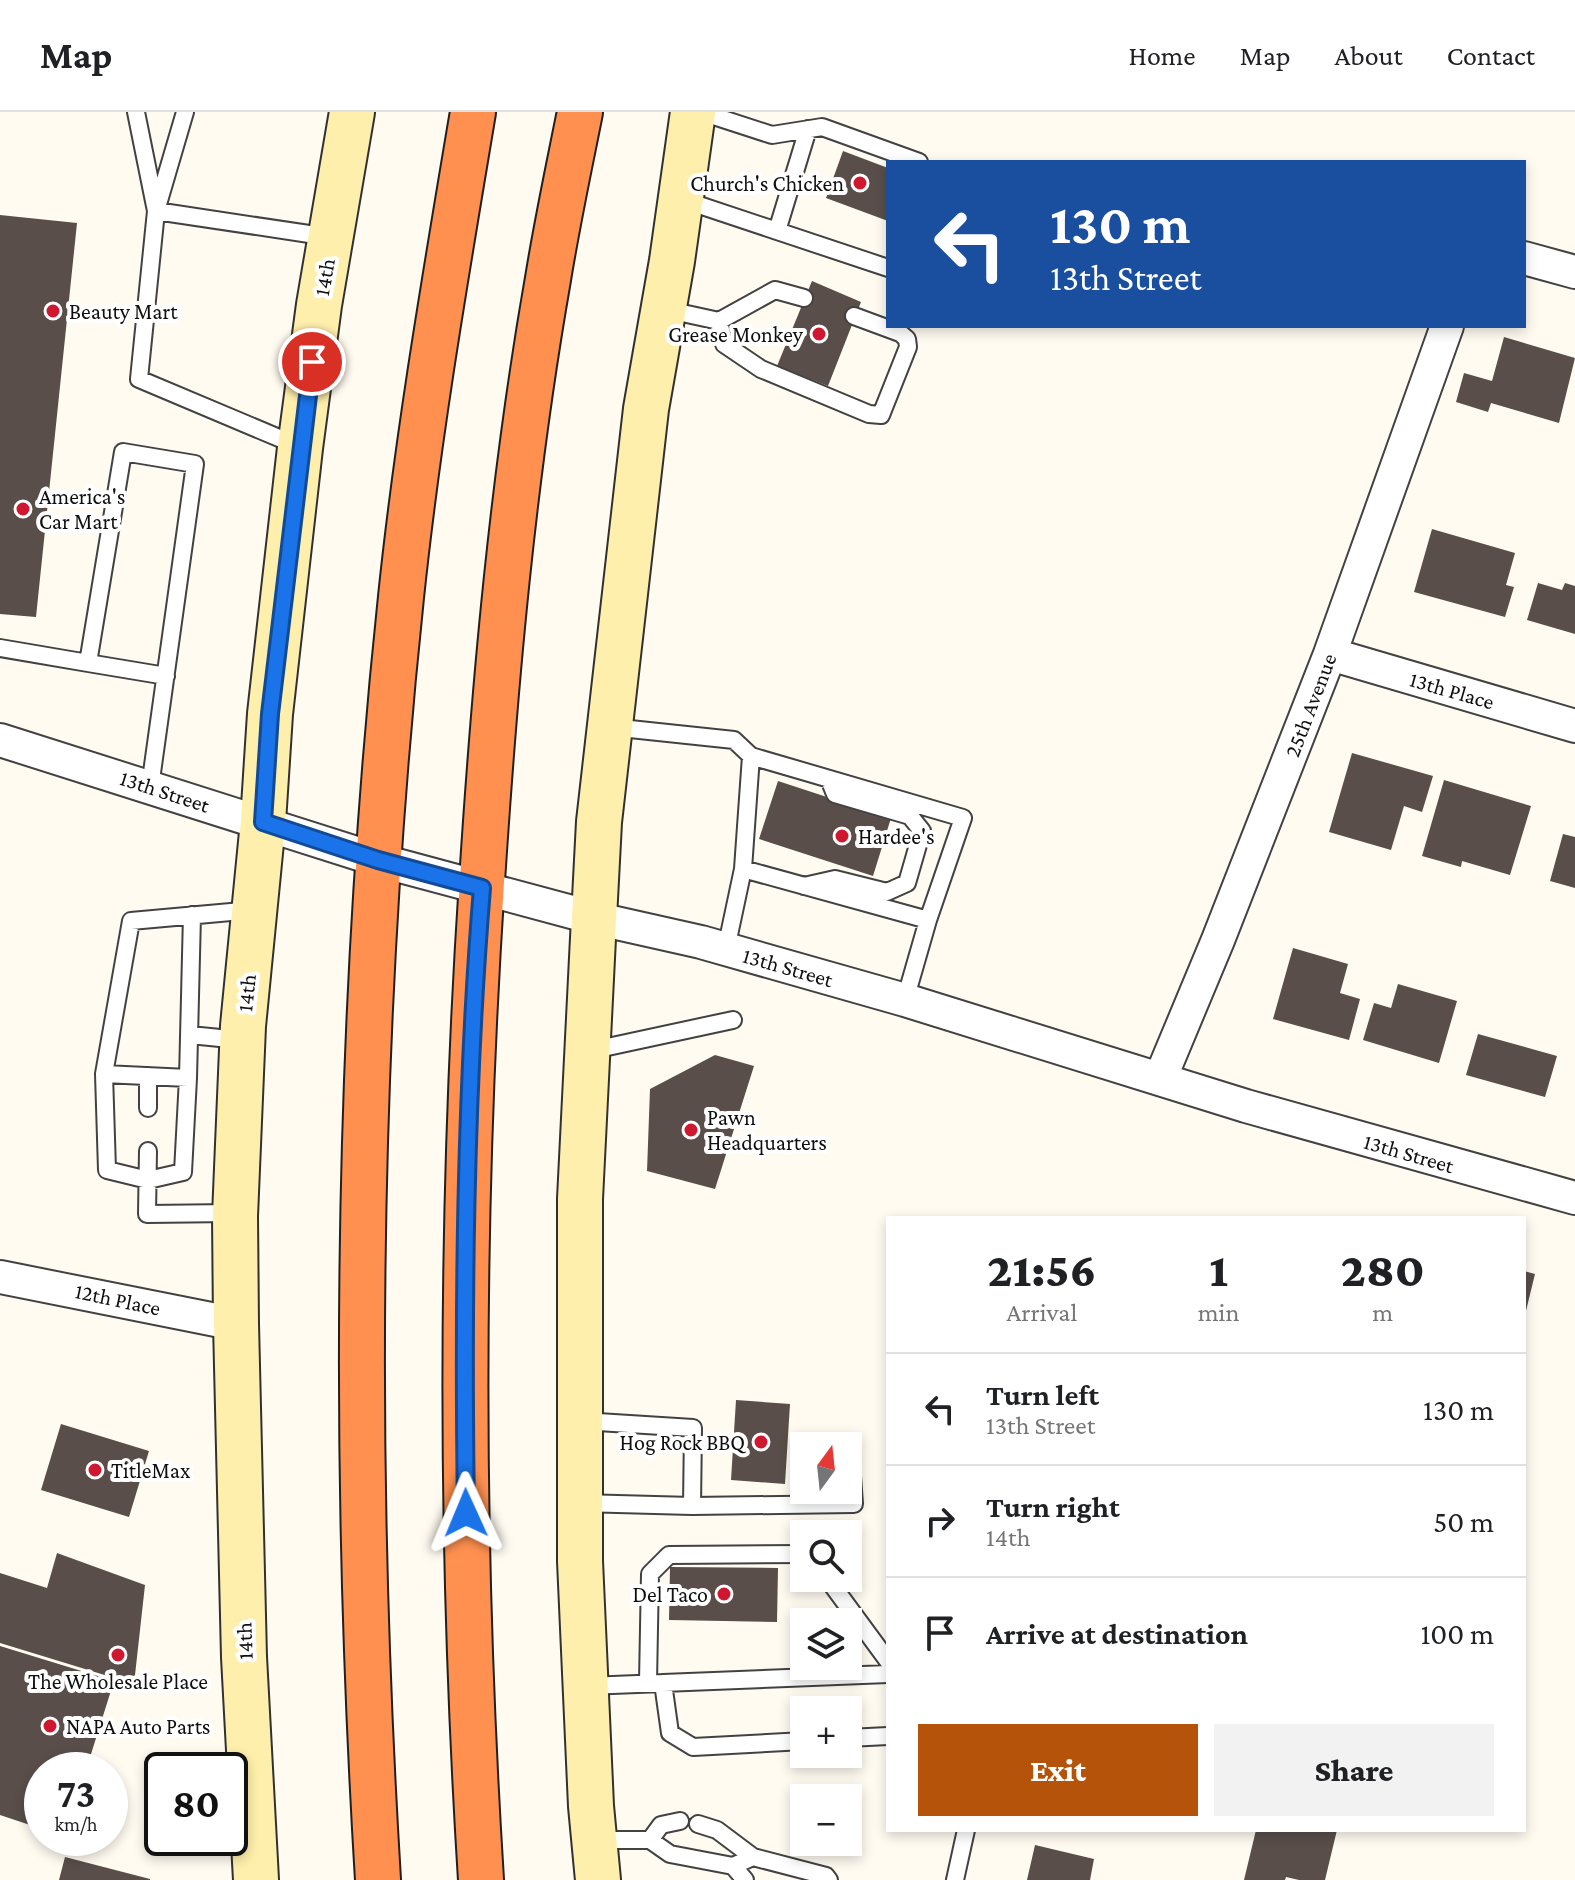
<!DOCTYPE html>
<html lang="en">
<head>
<meta charset="utf-8">
<style>
  body { margin:0; font-family:"Crimson Pro",serif; background:#f2f2f2; color:#202124; height:100vh; display:flex; flex-direction:column; font-size:30px; white-space:nowrap }
  * { box-sizing:border-box; margin:0 }
  p { font-size:26px; color:#757577 }
  .icon { flex:none; width:44px; height:44px; fill:none; stroke:currentColor; stroke-width:2; stroke-linecap:round; stroke-linejoin:round }
  .map { position:relative; flex:1; overflow:hidden }
  .sheet { position:absolute; left:886px; top:1104px; width:640px; height:616px; display:flex; flex-direction:column; background:#fff; border-radius:0px; box-shadow:0 4px 12px #0003 }
  .sheet>* { flex:none }
  .banner { position:absolute; left:886px; top:48px; width:640px; height:168px; border-radius:0px; box-shadow:0 4px 12px #0003; background:#1a4fa0; color:#fff; overflow:hidden }
  .needle { width:52px; rotate:15deg }
  .fabs { position:absolute; left:790px; top:1320px; display:grid; gap:16px }
  .fabs a { display:grid; place-items:center; width:72px; height:72px; border-radius:0px; background:#fff; box-shadow:0 4px 12px #0003; font-size:40px }
  .speed { position:absolute; left:24px; top:1640px; display:flex; gap:16px; font-size:40px; font-weight:700; text-align:center }
  .speed>* { display:grid; place-content:center; width:104px; height:104px; border-radius:50%; background:#fff; box-shadow:0 4px 12px #0003; line-height:1 }
  .speed small { font-size:20px; font-weight:400 }
  .speed .limit { border:4px solid #111; border-radius:12px; background:#fff; color:#111 }
  .pin { position:absolute; display:grid; place-items:center; width:68px; height:68px; color:#fff; margin:-34px; border:4px solid #fff; border-radius:50%; box-shadow:0 2px 8px #0007 }
  .me { position:absolute; width:88px; margin:-44px; rotate:359deg; stroke-linejoin:round; filter:drop-shadow(0 0 6px #0008) }
  .turn { display:flex; align-items:center; gap:28px; height:168px; padding:0 32px; font-size:36px }
  .turn .icon { width:104px; height:104px; stroke-width:2.5 }
  .turn b { display:block; font-size:56px; line-height:68px }
  .eta { display:flex; justify-content:space-evenly; align-items:center; height:136px; text-align:center }
  .eta b { font-size:48px; font-weight:800; line-height:56px }
  .primary-button { display:flex; gap:16px; margin-top:auto; padding:16px 32px }
  .primary-button a { flex:1; height:92px; border-radius:0px; background:#b45309; color:#fff; font-size:32px; font-weight:800; line-height:92px; text-align:center }
  .primary-button a+a { background:#f2f2f2; color:#202124 }
  ul { padding:0; list-style:none }
  li { display:flex; align-items:center; gap:24px; height:112px; padding:0 32px; border-top:2px solid #e0e0e0 }
  li div { flex:1 }
  li b { display:block; font-size:30px }
  li em { font-style:normal }
  header { display:flex; align-items:center; gap:48px; box-sizing:border-box; height:112px; padding:0 40px; background:#fff; border-bottom:2px solid #e0e0e0 }
  header strong { font-size:38px }
  nav { display:flex; gap:44px; margin-inline-start:auto; font-size:28px }
  .map>svg:first-child { display:block }
  .building { fill:#594e4a }
  .lines { fill:none; stroke-linecap:round; stroke-linejoin:round }
  .lane-casing { stroke:#424242; stroke-width:20 }
  .street-casing { stroke:#424242; stroke-width:36 }
  .secondary-casing { stroke:#313131; stroke-width:48 }
  .highway-casing { stroke:#202020; stroke-width:48 }
  .lane { stroke:#fff; stroke-width:16 }
  .street { stroke:#fff; stroke-width:32 }
  .secondary { stroke:#ffefac; stroke-width:44 }
  .highway { stroke:#ff904f; stroke-width:44 }
  .route-casing { stroke:#114b97; stroke-width:20 }
  .route { stroke:#1a73e8; stroke-width:14 }
  .poi-dot { fill:#cf172f; stroke:#fff; stroke-width:3 }
  .labels { text-anchor:middle; stroke-width:8; stroke-linejoin:round; paint-order:stroke }
  .poi-label { font-size:22px; fill:#0f0f0f; stroke:#fff; text-anchor:start }
  .street-label { font-size:22px; fill:#0f0f0f; stroke:#fff }
</style>
</head>
<body>
<header>
<strong>Map</strong>
<nav><a>Home</a><a>Map</a><a>About</a><a>Contact</a></nav>
</header>
<div class="map">
<svg width="1575" height="1768" viewBox="0 0 1575 1768">
  <rect width="100%" height="100%" fill="#fffbf1"/>
  <path class="building" d="M843,39L888,56V109L826,86Z
    M0,103L77,111L36,505L0,502Z
    M812,169L861,190L828,274L777,254Z
    M1504,225L1575,246L1559,311L1491,291L1488,300L1456,290L1464,261L1492,269Z
    M1432,417L1515,441L1506,473L1514,475L1505,505L1414,480Z
    M1538,471L1562,478L1565,471L1575,474V522L1527,508Z
    M1352,641L1433,664L1422,700L1404,694L1391,738L1329,720Z
    M1444,668L1531,694L1510,763L1462,749L1461,755L1422,744Z
    M778,669L891,706L873,764L759,727Z
    M1563,722L1575,725V776L1550,769Z
    M1293,836L1348,852L1340,881L1360,887L1349,928L1273,907Z
    M1398,872L1457,889L1439,951L1363,928L1374,891L1391,896Z
    M1478,922L1557,944L1545,985L1466,963Z
    M715,943L754,954L715,1077L647,1059L650,977Z
    M1524,1159L1535,1162L1525,1203H1524Z
    M736,1288L790,1292L785,1372L731,1368Z
    M61,1312L149,1339L129,1405L41,1378Z
    M57,1441L145,1473L134,1572L0,1531V1461L47,1476Z
    M670,1455L778,1456L777,1510L669,1508Z
    M0,1534L114,1569L86,1658H42V1717L0,1703Z
    M1256,1718H1337L1325,1768H1299L1286,1765L1285,1768H1244Z
    M1035,1733L1094,1747L1090,1768H1027Z
    M65,1745L150,1767V1768H59Z"/>
  <g class="lines">
    <g class="lane-casing">
      <path id="lane" d="M136,0L156,99L139,267L298,334
        M185,0L156,99L329,125
        M701,0L772,23L822,15L919,50
        M681,87L888,156
        M777,119L808,17
        M804,186L775,178L719,209L724,232L761,257L869,302L881,303L908,235L907,227L900,221L854,204
        M664,197L719,209
        M0,536L88,551L123,340L195,352L150,675
        M88,551L166,564
        M611,615L734,628L751,644L963,706L928,808L905,888
        M743,757L928,808
        M804,774L835,767L887,780L907,771L922,719L910,704L835,682L829,667
        M726,837L743,757L751,644
        M190,923L240,928
        M589,939L733,908
        M104,962L188,966L183,1060L148,1068L107,1058L104,962L131,809L253,798
        M188,966L192,803
        M148,996V964
        M148,1039L147,1102L232,1101
        M582,1309L693,1316L692,1394
        M580,1391L692,1394L854,1392L850,1336
        M827,1466L888,1549
        M648,1570L650,1462L669,1443L804,1442
        M663,1571L670,1621L693,1635L804,1629
        M587,1574L888,1562
        M848,1626L888,1624
        M698,1712L717,1718L753,1745
        M594,1728H650L670,1742L733,1754L753,1745L826,1764L829,1768
        M650,1728L661,1713L680,1709
        M733,1754L745,1768
        M955,1768L966,1718"/>
    </g>
    <g class="street-casing">
      <path id="street" d="M1524,146L1575,160
        M1330,542L1575,614
        M0,628L378,748L594,806L701,830L905,888L1246,994L1575,1086
        M1160,967L1218,828L1330,542L1447,214
        M0,1165L236,1212"/>
    </g>
    <g class="secondary-casing">
      <path id="secondary" d="M256,1768L244,1545L236,1212L235,1104L243,914L263,710L270,602L300,336L319,193L352,0
        M598,1768L591,1694L580,1449V1087L594,806L599,710L646,297L672,149L693,0"/>
    </g>
    <g class="highway-casing">
      <path id="highway" d="M378,1768C352,1341 356,911 401,485C418,323 446,161 473,0
        M481,1768C460,1434 460,1103 482,769C495,568 513,366 548,167C557,111 569,55 580,0"/>
    </g>
    <use href="#lane" class="lane"/>
    <use href="#street" class="street"/>
    <use href="#secondary" class="secondary"/>
    <use href="#highway" class="highway"/>
  </g>
  <g class="lines">
    <g class="route-casing">
      <path id="route" d="M312,250L270,602L263,710L378,748L482,776C465,984 463,1193 466,1401"/>
    </g>
    <use href="#route" class="route"/>
  </g>
  <g class="poi-dot">
    <circle cx="860" cy="71" r="8"/>
    <circle cx="53" cy="199" r="8"/>
    <circle cx="819" cy="222" r="8"/>
    <circle cx="23" cy="397" r="8"/>
    <circle cx="842" cy="724" r="8"/>
    <circle cx="691" cy="1018" r="8"/>
    <circle cx="761" cy="1330" r="8"/>
    <circle cx="95" cy="1358" r="8"/>
    <circle cx="724" cy="1482" r="8"/>
    <circle cx="118" cy="1543" r="8"/>
    <circle cx="50" cy="1614" r="8"/>
  </g>
  <g class="labels">
    <g class="poi-label">
      <text x="844" y="79" text-anchor="end">Church's Chicken</text>
      <text x="69" y="207">Beauty Mart</text>
      <text x="803" y="230" text-anchor="end">Grease Monkey</text>
      <text x="39" y="392">America's<tspan x="39" dy="25">Car Mart</tspan></text>
      <text x="858" y="732">Hardee's</text>
      <text x="707" y="1013">Pawn<tspan x="707" dy="25">Headquarters</tspan></text>
      <text x="745" y="1338" text-anchor="end">Hog Rock BBQ</text>
      <text x="111" y="1366">TitleMax</text>
      <text x="708" y="1490" text-anchor="end">Del Taco</text>
      <text x="118" y="1577" text-anchor="middle">The Wholesale Place</text>
      <text x="66" y="1622">NAPA Auto Parts</text>
    </g>
    <g class="street-label">
      <text transform="translate(324 165) rotate(-80)" y="8">14th</text>
      <text transform="translate(1452 578) rotate(16)" y="8">13th Place</text>
      <text transform="translate(1310 593) rotate(-69)" y="8">25th Avenue</text>
      <text transform="translate(165 679) rotate(18)" y="8">13th Street</text>
      <text transform="translate(788 855) rotate(16)" y="8">13th Street</text>
      <text transform="translate(246 881) rotate(-84)" y="8">14th</text>
      <text transform="translate(1409 1041) rotate(16)" y="8">13th Street</text>
      <text transform="translate(118 1187) rotate(12)" y="8">12th Place</text>
      <text transform="translate(244 1529) rotate(-92)" y="8">14th</text>
    </g>
  </g>
</svg>
<div class="fabs">
<a><svg class="needle" viewBox="-14 -14 28 28"><path d="M0-13l5 13h-10z" fill="#e53935"/><path d="M0 13l5-13h-10z" fill="#757577"/></svg></a>
<a><svg class="icon" aria-label="search" viewBox="0 0 24 24"><circle cx="10" cy="10" r="6"/><path d="M15 15l6 6"/></svg></a>
<a><svg class="icon" aria-label="layers" viewBox="0 0 24 24"><path d="M12 4l9 5-9 5-9-5zM3 14l9 5 9-5"/></svg></a>
<a>+</a>
<a>−</a>
</div>
<div class="speed"><div>73<small>km/h</small></div><div class="limit">80</div></div>
<div class="pin" style="left:312px;top:250px;background:#d93025"><svg class="icon" aria-label="arrive" viewBox="0 0 24 24"><path d="M6 21V4h12l-3 4 3 4H6"/></svg></div>
<svg class="me" style="left:466px;top:1401px" viewBox="-20 -20 40 40"><path d="M0-17L14 15 0 8-14 15z" fill="#1a73e8" stroke="#fff" stroke-width="4"/></svg>
<div class="banner">
<div class="turn"><svg class="icon" aria-label="left" viewBox="0 0 24 24"><path d="M17 20v-9H6M10 6l-5 5 5 5"/></svg><div><b>130 m</b>13th Street</div></div>
</div>
<section class="sheet">
<div class="eta">
<div><b>21:56</b><p>Arrival</p></div>
<div><b>1</b><p>min</p></div>
<div><b>280</b><p>m</p></div>
</div>
<ul>
<li><svg class="icon" aria-label="left" viewBox="0 0 24 24"><path d="M17 20v-9H6M10 6l-5 5 5 5"/></svg><div><b>Turn left</b><p>13th Street</p></div><em>130 m</em></li>
<li><svg class="icon" aria-label="right" viewBox="0 0 24 24"><path d="M7 20v-9h11M14 6l5 5-5 5"/></svg><div><b>Turn right</b><p>14th</p></div><em>50 m</em></li>
<li><svg class="icon" aria-label="arrive" viewBox="0 0 24 24"><path d="M6 21V4h12l-3 4 3 4H6"/></svg><div><b>Arrive at destination</b></div><em>100 m</em></li>
</ul>
<div class="primary-button"><a>Exit</a><a>Share</a></div>
</section>
</div>
</body>
</html>
